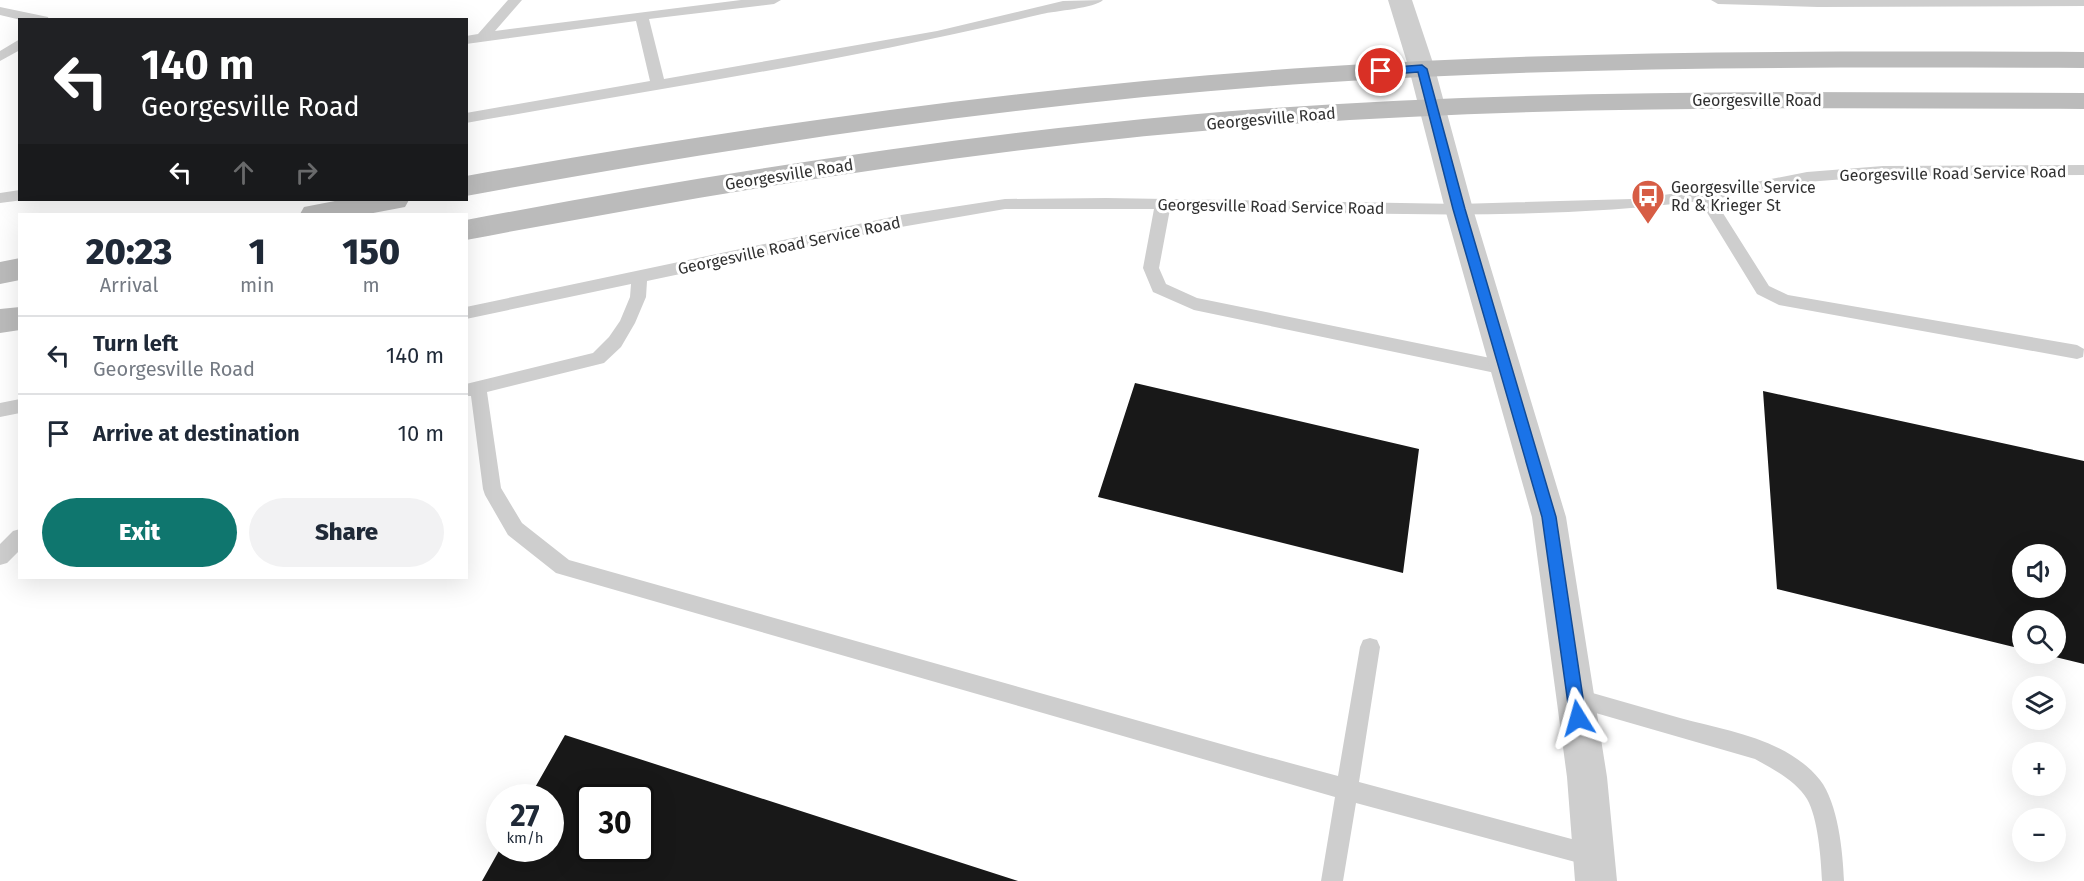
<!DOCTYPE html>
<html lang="en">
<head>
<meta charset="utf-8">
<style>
  body { margin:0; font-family:"Fira Sans",sans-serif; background:#f2f2f3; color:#1f2937; height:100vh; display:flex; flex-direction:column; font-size:22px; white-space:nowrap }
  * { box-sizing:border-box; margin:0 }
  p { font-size:20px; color:#747a83 }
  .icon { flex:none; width:33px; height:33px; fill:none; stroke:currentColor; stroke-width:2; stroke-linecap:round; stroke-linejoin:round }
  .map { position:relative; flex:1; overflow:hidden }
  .sheet { position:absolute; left:18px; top:213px; width:450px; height:366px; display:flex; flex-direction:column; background:#fff; border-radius:0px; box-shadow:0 6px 24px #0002 }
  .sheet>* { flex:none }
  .guide { position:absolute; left:18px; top:18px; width:450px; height:183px; border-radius:0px; box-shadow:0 6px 24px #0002; background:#202124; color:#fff; overflow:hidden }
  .fabs { position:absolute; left:2012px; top:544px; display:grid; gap:12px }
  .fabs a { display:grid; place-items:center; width:54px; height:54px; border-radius:50%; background:#fff; box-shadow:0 6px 24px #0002; font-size:30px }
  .speed { position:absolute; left:486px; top:784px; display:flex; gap:12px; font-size:30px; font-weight:700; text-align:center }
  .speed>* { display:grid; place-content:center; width:78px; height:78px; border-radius:50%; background:#fff; box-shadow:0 6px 24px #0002; line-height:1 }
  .speed small { font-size:15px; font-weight:400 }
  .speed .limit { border:3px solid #111; border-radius:9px; background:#fff; color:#111 }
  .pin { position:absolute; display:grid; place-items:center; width:51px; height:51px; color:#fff; margin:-26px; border:3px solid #fff; border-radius:50%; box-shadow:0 2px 6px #0007 }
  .me { position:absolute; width:66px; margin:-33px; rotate:352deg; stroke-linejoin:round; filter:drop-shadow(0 0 4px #0008) }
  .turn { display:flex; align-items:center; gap:21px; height:126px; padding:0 24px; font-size:27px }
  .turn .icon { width:78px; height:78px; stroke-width:2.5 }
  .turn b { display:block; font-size:42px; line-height:51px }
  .lanes { display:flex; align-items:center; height:57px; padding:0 24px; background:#0003; justify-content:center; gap:30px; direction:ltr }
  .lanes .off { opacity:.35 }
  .eta { display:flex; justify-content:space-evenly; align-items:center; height:102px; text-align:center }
  .eta b { font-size:36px; font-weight:800; line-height:42px }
  .action { display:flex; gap:12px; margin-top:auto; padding:12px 24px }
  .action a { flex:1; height:69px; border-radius:36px; background:#0f766e; color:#fff; font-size:24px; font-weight:800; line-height:69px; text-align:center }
  .action a+a { background:#f2f2f3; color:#1f2937 }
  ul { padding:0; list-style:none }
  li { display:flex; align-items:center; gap:18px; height:78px; padding:0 24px; border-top:2px solid #e0e1e3 }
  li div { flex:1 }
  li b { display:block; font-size:22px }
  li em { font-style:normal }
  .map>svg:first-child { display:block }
  .building { fill:#181818; fill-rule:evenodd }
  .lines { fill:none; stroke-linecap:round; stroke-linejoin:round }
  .lane { fill:#cecece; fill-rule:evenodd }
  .street { fill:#cecece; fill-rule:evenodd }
  .secondary { fill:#bbb; fill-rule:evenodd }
  .route { fill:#1a73e8; stroke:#114b97; stroke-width:1.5 }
  .labels { text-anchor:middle; stroke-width:6; stroke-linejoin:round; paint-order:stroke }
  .street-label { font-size:16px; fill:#313131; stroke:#fff }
  .poi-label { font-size:16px; fill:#313131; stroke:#fff; text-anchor:start }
</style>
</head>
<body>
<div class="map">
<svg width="2084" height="881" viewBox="0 0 2084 881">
  <rect width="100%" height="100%" fill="#fff"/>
  <path class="building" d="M1135,383L1419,449L1403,573L1098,497Z
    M1763,391L2084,461V664L2047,655L2055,654V621H2022V649L1777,589ZM2022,555H2055V588H2022Z
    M565,735L1018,881H482L500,849H550V798H529ZM590,798H640V849H590Z"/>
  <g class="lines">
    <path class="lane" d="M508,0H522L495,31L741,0H781L774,4L649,19L664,79L937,31L1063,1L1103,0C1095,8 1055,11 1042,14C852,60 658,89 466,123V113L650,81L636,21L466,44V36L478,34Z
      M1711,0H2084V6L1818,7L1718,4Z
      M0,7L48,17L49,20H21L0,15Z
      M20,39V50L0,61V51Z
      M2084,165V175L1883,176L1807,182L1714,199L1769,286L1788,295L2077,345L2084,349L2083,357L2077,359L1779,305L1757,294L1700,201C1525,223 1346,212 1170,209L1159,268L1166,284L1197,298L1505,361L1511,363L1514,368L1511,373L1505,375L1194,310L1153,292L1143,268L1154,209H1005L901,227L647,281L646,297L635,323L621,347L604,363L487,392L501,488L522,523L569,560L1253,753L1338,776L1360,647L1363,640L1370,638L1377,640L1380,647L1359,782L1594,845L1602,848L1605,856L1602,864L1594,867L1356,803L1343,881H1321L1335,797L556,573L508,535L485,495L483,489L471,396H466V384L593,353L609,337L620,321L630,297L631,284L466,319V307L901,215L1005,199L1106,198L1459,204L1632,199L1740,185L1807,172L1883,166Z
      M20,190V200H23L0,203V193Z
      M20,399V413L0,417V403Z
      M20,529V550L7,563L0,565V544L13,531Z
      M1575,688C1610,698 1645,708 1680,718C1728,731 1787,739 1820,780C1838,803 1843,852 1844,881H1822C1821,858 1818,818 1807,799C1796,781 1773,769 1755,759L1568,705L1565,698L1568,691Z"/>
    <path class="street" d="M1388,0H1412L1435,69L1473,209L1566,517L1607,777L1617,881H1575L1567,777L1532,517L1445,209L1409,69Z"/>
    <path class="secondary" d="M2084,52V68C1828,67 1572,66 1316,83C1031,102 748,144 466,196V176C748,126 1031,86 1317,67C1572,50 1828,51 2084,52Z
      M1787,92L2084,93V109C1820,108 1555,105 1291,124C1014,143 740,188 466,240V220C705,175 945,137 1186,115C1386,97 1586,93 1787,92Z
      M340,200H409L405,207L368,214H300L304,207Z
      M20,258V280L0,284V262Z
      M20,307V330L0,333V309Z"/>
  </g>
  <path class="route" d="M1422,65L1427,69L1465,209L1556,517L1586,718L1584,723L1578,726L1572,723L1570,718L1542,517L1453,209L1418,72L1381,75L1375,71L1381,68Z"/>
  <defs>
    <g id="bus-pin" transform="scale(1.725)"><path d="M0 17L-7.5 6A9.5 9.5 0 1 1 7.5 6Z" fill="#d75d45" stroke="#fff"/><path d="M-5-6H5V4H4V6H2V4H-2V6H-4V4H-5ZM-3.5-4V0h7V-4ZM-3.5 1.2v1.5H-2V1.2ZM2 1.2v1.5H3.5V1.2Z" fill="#fff"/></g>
  </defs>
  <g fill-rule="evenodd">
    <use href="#bus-pin" x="1648" y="196"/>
  </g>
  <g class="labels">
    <g class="street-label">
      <text x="1757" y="106">Georgesville Road</text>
      <text transform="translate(1271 118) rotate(-5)" y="6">Georgesville Road</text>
      <text transform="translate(1953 173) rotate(-1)" y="6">Georgesville Road Service Road</text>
      <text transform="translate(789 174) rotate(-9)" y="6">Georgesville Road</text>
      <text transform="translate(1271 206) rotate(1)" y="6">Georgesville Road Service Road</text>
      <text transform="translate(789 245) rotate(-12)" y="6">Georgesville Road Service Road</text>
    </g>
    <g class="poi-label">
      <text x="1671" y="193">Georgesville Service<tspan x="1671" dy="18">Rd &amp; Krieger St</tspan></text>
    </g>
  </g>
</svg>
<div class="fabs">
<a><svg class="icon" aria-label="sound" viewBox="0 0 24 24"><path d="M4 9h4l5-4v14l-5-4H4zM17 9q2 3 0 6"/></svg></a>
<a><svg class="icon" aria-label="search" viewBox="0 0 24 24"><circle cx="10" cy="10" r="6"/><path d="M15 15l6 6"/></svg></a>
<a><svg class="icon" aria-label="layers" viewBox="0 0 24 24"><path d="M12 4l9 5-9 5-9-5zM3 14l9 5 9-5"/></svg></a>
<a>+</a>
<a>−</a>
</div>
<div class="speed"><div>27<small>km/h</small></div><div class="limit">30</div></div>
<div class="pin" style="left:1381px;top:71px;background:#d93025"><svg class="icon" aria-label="arrive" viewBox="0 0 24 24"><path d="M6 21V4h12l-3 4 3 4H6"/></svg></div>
<svg class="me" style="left:1578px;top:718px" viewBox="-20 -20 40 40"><path d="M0-17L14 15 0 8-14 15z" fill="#1a73e8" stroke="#fff" stroke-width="4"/></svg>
<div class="guide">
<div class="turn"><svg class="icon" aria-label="left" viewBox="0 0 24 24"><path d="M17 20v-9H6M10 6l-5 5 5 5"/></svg><div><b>140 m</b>Georgesville Road</div></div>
<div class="lanes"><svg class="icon" aria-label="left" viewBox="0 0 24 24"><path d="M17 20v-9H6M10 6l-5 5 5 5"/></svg><svg class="icon off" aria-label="ahead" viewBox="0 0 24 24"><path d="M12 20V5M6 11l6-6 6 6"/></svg><svg class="icon off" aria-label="right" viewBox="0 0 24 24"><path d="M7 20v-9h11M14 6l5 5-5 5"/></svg></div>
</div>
<section class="sheet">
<div class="eta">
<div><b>20:23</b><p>Arrival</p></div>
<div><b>1</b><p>min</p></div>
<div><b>150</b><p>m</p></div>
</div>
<ul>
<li><svg class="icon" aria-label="left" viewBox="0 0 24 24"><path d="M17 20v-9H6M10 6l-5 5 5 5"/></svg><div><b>Turn left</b><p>Georgesville Road</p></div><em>140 m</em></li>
<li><svg class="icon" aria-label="arrive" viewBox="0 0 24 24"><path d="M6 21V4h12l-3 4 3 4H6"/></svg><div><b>Arrive at destination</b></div><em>10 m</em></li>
</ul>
<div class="action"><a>Exit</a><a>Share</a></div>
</section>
</div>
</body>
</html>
